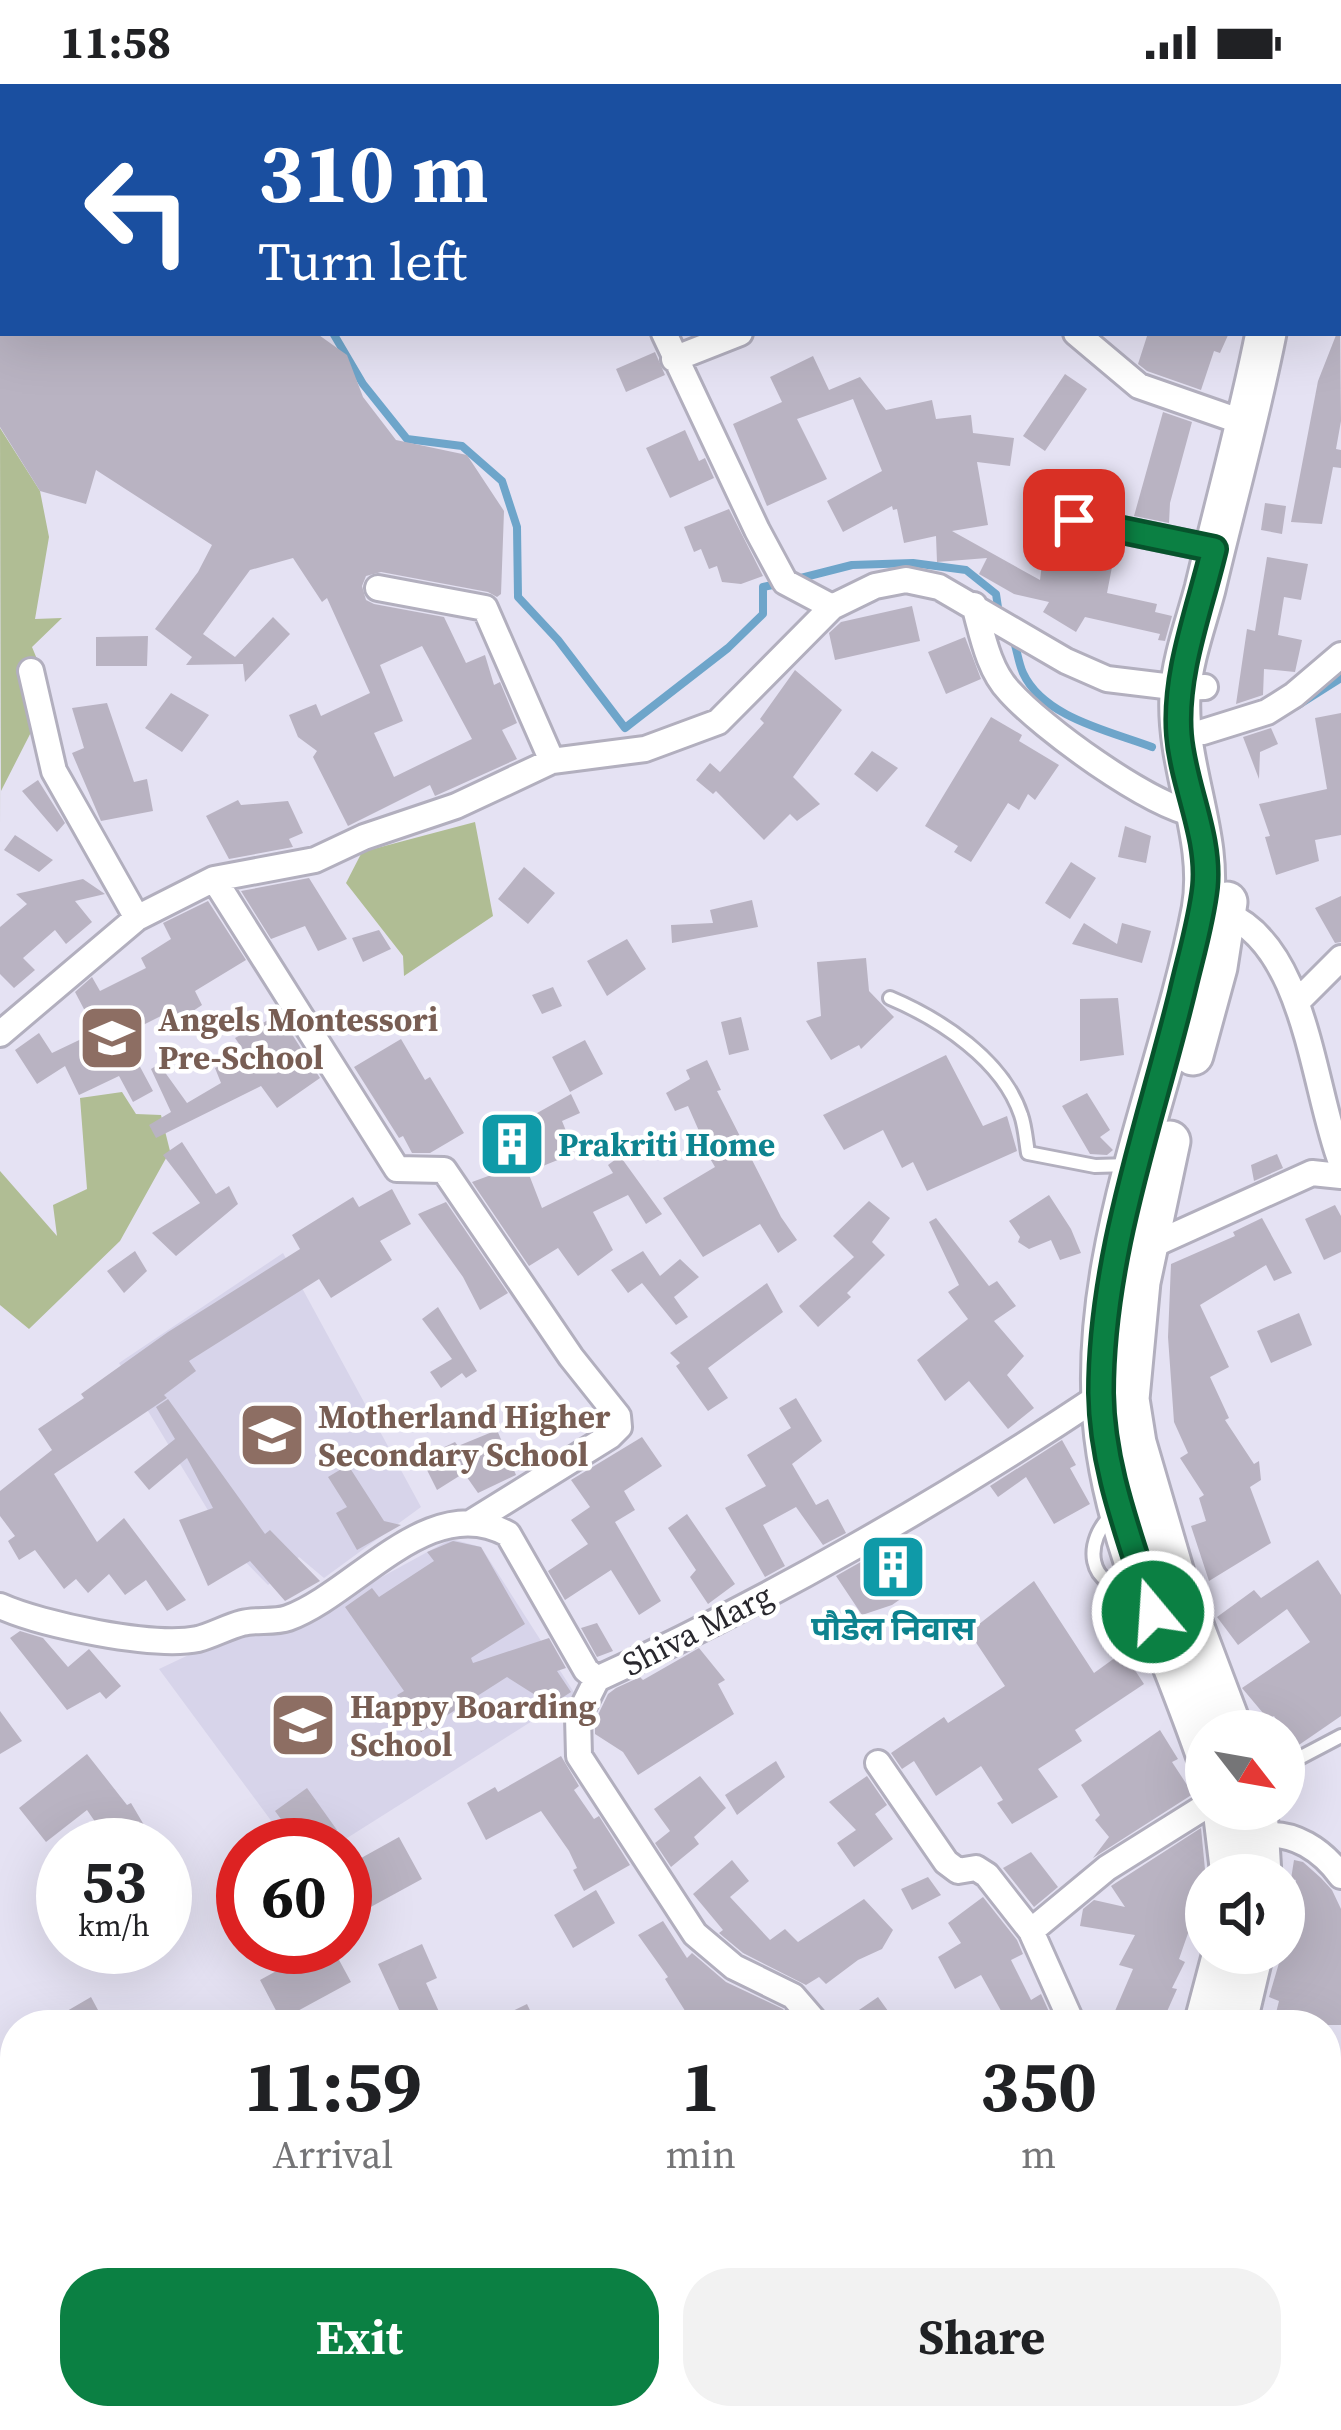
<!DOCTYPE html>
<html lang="en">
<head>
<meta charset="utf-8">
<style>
  body { margin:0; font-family:"Source Serif 4","Noto Sans Devanagari",serif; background:#f2f2f2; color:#202124; height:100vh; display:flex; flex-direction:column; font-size:45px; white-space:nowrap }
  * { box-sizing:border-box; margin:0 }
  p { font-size:39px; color:#757577 }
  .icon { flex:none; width:66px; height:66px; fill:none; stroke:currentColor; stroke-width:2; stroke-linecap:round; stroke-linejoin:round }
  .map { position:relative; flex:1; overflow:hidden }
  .side { position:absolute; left:0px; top:1926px; width:1341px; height:420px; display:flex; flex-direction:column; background:#fff; border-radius:48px 48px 0 0; box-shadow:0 12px 48px #0002 }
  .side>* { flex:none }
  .hud { position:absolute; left:0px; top:0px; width:1341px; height:252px; box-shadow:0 12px 48px #0002; background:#1a4fa0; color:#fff; overflow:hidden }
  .needle { width:78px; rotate:121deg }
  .tools { position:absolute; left:1185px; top:1626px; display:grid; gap:24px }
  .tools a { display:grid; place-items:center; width:120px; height:120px; border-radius:50%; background:#fff; box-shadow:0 12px 48px #0002; font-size:60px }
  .speed { position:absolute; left:36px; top:1734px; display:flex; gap:24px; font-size:60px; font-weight:700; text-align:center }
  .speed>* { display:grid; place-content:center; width:156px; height:156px; border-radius:50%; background:#fff; box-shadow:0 12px 48px #0002; line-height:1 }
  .speed small { font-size:30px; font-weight:400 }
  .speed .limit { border:18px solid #d22; background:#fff; color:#111 }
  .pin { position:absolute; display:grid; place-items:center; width:102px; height:102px; color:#fff; margin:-51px; border-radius:24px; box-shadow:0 6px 18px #0006 }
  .me { position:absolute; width:132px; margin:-66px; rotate:342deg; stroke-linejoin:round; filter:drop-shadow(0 0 9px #0008) }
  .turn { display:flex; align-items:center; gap:42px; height:252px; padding:0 60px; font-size:54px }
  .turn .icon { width:156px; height:156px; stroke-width:2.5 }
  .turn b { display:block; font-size:84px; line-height:102px }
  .eta { display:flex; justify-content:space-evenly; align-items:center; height:204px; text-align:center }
  .eta b { font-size:72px; font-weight:700; line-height:84px }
  .primary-button { display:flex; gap:24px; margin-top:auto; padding:24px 60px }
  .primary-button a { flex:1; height:138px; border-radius:48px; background:#0b8043; color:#fff; font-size:48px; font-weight:700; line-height:138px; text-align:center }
  .primary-button a+a { background:#f2f2f2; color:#202124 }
  .status { display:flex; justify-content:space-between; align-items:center; height:84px; padding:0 60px; background:#fff; direction:ltr }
  .status svg { height:33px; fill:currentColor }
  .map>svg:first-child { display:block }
  .built { fill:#d7d4ea }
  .green { fill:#b0bd94 }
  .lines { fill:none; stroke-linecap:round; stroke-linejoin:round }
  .stream { stroke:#6ea5ca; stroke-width:8 }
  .building { fill:#b9b3c2; fill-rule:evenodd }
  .lane-casing { stroke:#b2afbe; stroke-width:18 }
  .street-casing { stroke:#b2afbe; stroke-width:30 }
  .secondary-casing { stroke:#b2afbe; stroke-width:42 }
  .primary-casing { stroke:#b2afbe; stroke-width:45 }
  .lane { stroke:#fff; stroke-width:12 }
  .street { stroke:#fff; stroke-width:24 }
  .secondary { stroke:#fff; stroke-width:36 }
  .primary { stroke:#fff; stroke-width:39 }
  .route-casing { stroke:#07532c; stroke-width:30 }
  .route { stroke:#0b8043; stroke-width:21 }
  .labels { text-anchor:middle; stroke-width:9; stroke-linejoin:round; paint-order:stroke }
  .education-label { font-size:33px; font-weight:bold; fill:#785e54; stroke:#fff; text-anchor:start }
  .culture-label { font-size:33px; font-weight:bold; fill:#0d838f; stroke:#fff; text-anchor:start }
  .street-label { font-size:33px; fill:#29282e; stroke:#fff }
</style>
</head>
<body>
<div class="status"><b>11:58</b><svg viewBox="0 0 49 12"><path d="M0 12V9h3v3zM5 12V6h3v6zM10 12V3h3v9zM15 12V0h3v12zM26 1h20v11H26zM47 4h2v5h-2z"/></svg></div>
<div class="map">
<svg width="1341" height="2346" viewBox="0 0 1341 2346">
  <rect width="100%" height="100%" fill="#e5e2f3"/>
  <path class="built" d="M283,1169L421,1423L324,1494L299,1473L268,1501L229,1461L119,1279Z
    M451,1455L481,1463L575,1610L336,1761H289L159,1585L214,1559L279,1542L329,1522Z"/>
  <path class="green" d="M0,344L40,407L49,453L35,535L62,534L32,563L51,609L1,707V738Z
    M475,738L493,832L404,892L403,872L346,799L362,768Z
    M122,1008L136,1030L161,1031L170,1067L120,1157L29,1245L0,1221V1087L57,1152L53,1121L87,1105L80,1014Z"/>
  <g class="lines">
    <path class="stream" d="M333,249L363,300L407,355L462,362L502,397L517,443L518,513L558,556L625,644L728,564L763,530V503L782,499
      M797,495L852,481L913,479L966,486L996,510L999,530
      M1012,552C1017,564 1018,578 1023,589C1044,634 1110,647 1152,663
      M1297,622L1341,594"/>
  </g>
  <path class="building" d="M1340,241L1341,337L1336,365L1341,366V384L1333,383L1322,440L1291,438L1318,297Z
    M0,249H316L347,271L363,313L396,356L467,371L504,427L501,510L497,513L488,508L381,488L366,492L362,502L366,516L374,520L444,533L466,579L485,571L494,601L500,598L517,639L502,646L517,675L435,712L430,701L348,742L313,673L317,667L298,653L289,631L316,620L321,632L370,609L327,514L322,518L293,474L250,486L203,550L235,573L273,533L290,550L245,598L243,580L186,581L192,573L155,545L198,488L212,461L96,386L86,420L40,407L0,343ZM422,562L472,655L394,693L374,649L403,637L380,581Z
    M1148,249H1229L1220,269L1214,267L1201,306L1147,287L1138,280Z
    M655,268L665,291L626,308L616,285Z
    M813,272L829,306L860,293L886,326L932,316L936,335L971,331L973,349L1014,354L1010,382L977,378L988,441L952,447L1040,496L1046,448L1116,462L1107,509L1157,520L1155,528L1172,532L1165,557L1158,556L1160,550L1085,533L1076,548L1043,528L1049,518L1014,510L979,490L987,474L937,478L936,452L904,459L897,425L893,426L892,422L843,448L827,417L882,387L853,315L797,335L827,395L767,422L733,340L782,318L770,293Z
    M1065,290L1087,305L1045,367L1023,352Z
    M1163,328L1192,338L1170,419L1169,439L1134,432Z
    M685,346L699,377L705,374L714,394L670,414L646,364Z
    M1265,419L1286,422L1282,450L1261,446Z
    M729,425L763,492L741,500L722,498L717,482L709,485L701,465L694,468L684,443Z
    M1267,473L1308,480L1301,516L1284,513L1278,551L1302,556L1295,588L1264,585L1263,611L1236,620L1247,545L1255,547Z
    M912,522L920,557L835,576L829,549L841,538Z
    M148,552L147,582H96V553Z
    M965,553L981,595L946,610L928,568Z
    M795,586L842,626L793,693L820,720L797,737L790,730L764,756L716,707L713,710L696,696L710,679L720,688L764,639L760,635Z
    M171,609L209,631L182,668L145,644Z
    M107,619L134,698L147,695L153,727L101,737L72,669L84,664L72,624Z
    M1341,629V751L1315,756L1319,777L1276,791L1265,753L1270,752L1259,720L1327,705L1315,634Z
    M991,633L1022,651L1019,657L1059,681L1035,716L1028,710L1019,726L1008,719L971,778L954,768L958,762L925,742Z
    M1271,644L1278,660L1260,668L1259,695L1243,653Z
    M872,667L898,684L877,708L854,690Z
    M38,696L65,739L57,748L22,707Z
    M238,716L241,721L288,717L303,749L289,755L293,763L229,775L206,732Z
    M1125,742L1151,752L1146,779L1118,773Z
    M15,751L53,776L39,788L4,766Z
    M1071,778L1096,794L1070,835L1045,819Z
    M524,783L555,809L528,840L498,815Z
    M309,794L347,855L318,867L305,842L271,855L241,807Z
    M83,795L105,810L75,817L92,838L66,860L55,846L23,874L35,886L14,904L0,890V843L27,820L16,810Z
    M1341,812V858L1335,859L1315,824Z
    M752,816L758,843L672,859L671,841L713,839L710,826Z
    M208,817L246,876L195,907L202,921L175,939L169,928L123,951L153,1007L133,1018L119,992L79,1011L65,982L37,1000L15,966L39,949L52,969L96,948L75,908L92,893L100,907L146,884L141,874L171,855L163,839Z
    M1084,839L1117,860L1122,839L1151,847L1142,879L1072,860Z
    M379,846L391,865L363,878L352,854Z
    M627,855L646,885L607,912L587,877Z
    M866,874L869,907L894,933L861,965L859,961L831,976L806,937L821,932L817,878Z
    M553,903L562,922L542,930L532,911Z
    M1118,914L1124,971L1080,977V915Z
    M279,930L320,994L277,1024L261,1002L156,1054L149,1041L171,1028L151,985L159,980L187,1019L221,999L215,984L246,970L235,954Z
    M741,933L749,966L729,971L721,938Z
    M401,955L425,996L430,993L464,1049L430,1069H412L403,1052L399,1054L354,983Z
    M585,956L603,990L570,1008L552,973Z
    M946,971L983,1042L1007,1032L1017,1067L927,1107L913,1078L902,1084L883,1046L844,1066L823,1031Z
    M707,976L721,1006L717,1007L781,1133L797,1156L778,1169L760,1140L703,1173L663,1114L715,1083L695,1049L699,1047L688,1022L675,1027L666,1009L690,995L686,986Z
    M1087,1009L1110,1046L1100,1053L1113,1066L1107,1071L1090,1070L1062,1022Z
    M571,1010L580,1029L562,1037L575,1069L528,1088L542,1124L613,1089L608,1081L620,1072L662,1130L646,1140L628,1111L593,1128L613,1166L578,1192L558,1164L529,1182L472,1098L502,1087L483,1051L530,1033Z
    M182,1058L216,1110L229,1102L238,1120L176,1172L152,1149L200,1119L163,1071Z
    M1277,1070L1283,1084L1254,1097L1251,1081Z
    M392,1105L411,1140L380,1157L392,1176L331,1214L319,1195L189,1277L196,1287L164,1311L167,1314L54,1390L97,1458L124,1434L186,1516L167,1527L146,1496L125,1511L109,1490L88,1509L76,1495L64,1505L35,1466L19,1476L8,1457L15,1452L0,1432V1407L52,1366L38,1345L84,1314L81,1310L168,1248L300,1165L292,1151L353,1113L359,1123Z
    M1049,1111L1071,1145L1081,1169L1060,1176L1051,1156L1029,1165L1018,1158L1020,1153L1009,1137Z
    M869,1117L890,1134L872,1158L885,1171L847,1209L851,1213L818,1243L799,1222L854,1173L833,1152Z
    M446,1118L508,1209L480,1226L463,1193L418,1130Z
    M1335,1121L1341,1132V1168L1324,1176L1305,1135Z
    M936,1134L989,1202L997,1197L1016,1222L994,1237L1024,1272L1007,1291L1034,1324L1008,1345L969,1297L945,1317L917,1276L968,1235L948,1208L959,1201L929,1138Z
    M1262,1134L1292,1189L1274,1197L1266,1181L1200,1221L1229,1283L1210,1293L1229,1334L1225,1336L1254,1380L1259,1377L1261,1396L1250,1403L1271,1459L1209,1497L1191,1442L1206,1437L1199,1414L1204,1411L1180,1374L1188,1369L1174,1338L1168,1253L1171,1180L1235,1152L1233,1148Z
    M135,1167L147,1187L124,1209L107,1187Z
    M643,1167L660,1192L680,1175L699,1193L674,1213L688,1233L676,1241L642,1199L628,1209L611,1186Z
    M767,1199L783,1228L708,1284L728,1314L708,1327L676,1282L680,1279L670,1269Z
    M438,1223L477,1287L466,1294L462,1289L441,1304L430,1288L452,1275L422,1235Z
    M1299,1229L1312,1261L1271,1279L1257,1247Z
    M796,1314L822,1357L792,1380L816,1421L828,1415L846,1449L823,1461L796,1423L763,1441L785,1482L765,1493L725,1424L766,1402L747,1371L791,1344L779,1324Z
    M168,1315L265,1450L270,1446L320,1497L285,1517L250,1477L208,1502L179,1436L213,1424L187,1374L149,1406L134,1388L175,1355L156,1323Z
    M497,1346L516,1391L478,1409L464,1389L437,1406L421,1374L455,1358L458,1362Z
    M642,1353L662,1382L624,1407L635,1426L615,1438L661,1517L639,1531L611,1486L565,1516L548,1487L588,1460L571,1436L590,1423L571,1396Z
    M1062,1356L1076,1381L1070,1384L1090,1420L1054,1440L1026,1393L998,1413L990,1402Z
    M348,1381L384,1437L401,1441L357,1466L336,1429L347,1423L328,1393Z
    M687,1430L735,1500L708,1520L690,1493L696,1486L668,1444Z
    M453,1457L481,1463L525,1540L471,1574L473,1579L549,1554L566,1584L557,1587L571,1608L551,1621L507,1593L421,1648L397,1611L404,1607L345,1523L372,1504L379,1513L434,1477L427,1468Z
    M896,1458L922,1500L892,1521L862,1531L836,1492Z
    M1318,1476L1341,1511V1632L1293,1665L1274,1632L1268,1635L1242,1604L1310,1558L1287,1525L1238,1561L1217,1533L1254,1506L1261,1514Z
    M1034,1497L1094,1589L1123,1568L1144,1600L1075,1646L1082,1657L1038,1685L1058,1713L1012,1740L997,1719L1003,1716L981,1682L936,1712L914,1677L902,1685L891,1669L944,1633L948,1639L1005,1602L969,1548Z
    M597,1539L613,1567L597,1573L581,1544Z
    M20,1547L43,1554L68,1583L89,1565L121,1602L106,1615L100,1608L67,1626L10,1554Z
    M699,1564L725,1596L718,1600L734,1630L638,1691L623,1668L595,1650V1637L608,1610L616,1604L640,1593L643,1596Z
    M0,1627L22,1657L0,1670Z
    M1160,1646L1178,1675L1172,1678L1193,1710L1093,1774L1109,1753L1095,1736L1100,1731L1081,1701Z
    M87,1670L127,1721L131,1719L144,1741L111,1761L87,1726L46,1758L19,1724Z
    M561,1672L579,1702L574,1706L594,1735L599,1732L630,1781L584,1807L573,1786L577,1784L569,1767L541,1727L486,1756L467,1719L495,1703L498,1708Z
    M776,1677L785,1693L737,1731L725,1711Z
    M700,1692L726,1724L694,1753L699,1760L671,1783L655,1759L670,1747L654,1725Z
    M867,1692L887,1721L875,1730L893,1755L854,1783L837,1759L856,1746L829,1718Z
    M307,1704L337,1746L317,1761H300L275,1727Z
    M1201,1744L1206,1796L1188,1836L1192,1838L1179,1875L1185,1878L1172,1904L1177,1905L1161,1941H1109L1133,1885L1119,1881L1135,1851L1080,1842L1083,1825L1094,1816L1125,1823L1111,1802Z
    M399,1753L422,1795L345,1837V1783Z
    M1031,1768L1058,1803L1034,1823L1003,1784Z
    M732,1776L749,1797L730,1813L770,1856L785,1845L798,1858L864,1815L893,1846L882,1865L858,1876L826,1900L819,1893L806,1901L743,1869L719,1849L723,1846L693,1810Z
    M1294,1776L1303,1778L1321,1794L1332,1806L1341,1825V1941H1273L1279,1917L1269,1913L1284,1862L1299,1835L1285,1829L1296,1796L1291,1795Z
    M928,1793L941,1811L912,1826L901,1805Z
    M596,1806L615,1839L573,1864L554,1831Z
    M983,1813L1017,1856L1023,1870L1011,1876L1031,1916L1041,1910L1055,1941H1009L981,1891L955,1905L938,1873L961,1859L948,1839Z
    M663,1837L687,1874L692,1869L726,1898L783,1925L796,1941H694L665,1895L668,1893L638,1851Z
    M422,1860L437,1894L426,1899L445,1941H406L378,1880Z
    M320,1863H332L351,1898L281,1936L260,1896Z
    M91,1913L106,1941H75L67,1927Z
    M878,1913L898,1941H837Z
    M527,1920L537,1941H484Z"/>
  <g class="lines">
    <g class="lane-casing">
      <path id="lane" d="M0,217L3,208
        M890,914C940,935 1003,976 1021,1031C1025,1042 1026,1057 1028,1069L1095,1082L1130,1081
        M1114,1429C1082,1456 1086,1507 1136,1503
        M1284,1682L1341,1652"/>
    </g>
    <g class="street-casing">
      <path id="street" d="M1303,0L1307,3
        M532,2L533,0
        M0,4H3
        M1338,106L1341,107
        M664,249L757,446L785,498L832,523
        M1076,249L1139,302L1248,340
        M674,275L740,249
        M1054,432L1214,465
        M378,504L485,524L552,677
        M974,521C982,549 988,585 1009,607C1043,645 1147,720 1195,730
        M31,587L54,687L137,834
        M1203,648L1267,628L1294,611L1341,571
        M214,795L397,1085L444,1086L571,1273L618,1332L619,1343L610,1352L472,1438
        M1226,830C1306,862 1313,1005 1341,1078
        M1298,917L1341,874
        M0,950L137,834L214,795L315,776L364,753L456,722L552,677L645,665L718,638L832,523L875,502L906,496L939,503L1066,577L1107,595L1181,604L1205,603
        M1146,1164L1312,1089L1341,1092
        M0,1522C42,1541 153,1564 198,1555C213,1551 227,1543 242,1539C256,1535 274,1539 288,1534C356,1509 430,1406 508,1450L586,1586L597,1595
        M597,1595C768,1517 945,1415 1101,1311
        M597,1595L578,1633L579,1672L695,1850L734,1883L793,1912L818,1941
        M878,1679L946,1778L958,1787L976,1784L987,1791L1031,1847
        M1262,1752C1293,1746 1323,1767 1341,1792
        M1073,1941L1031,1847L1107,1784L1206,1722
        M502,2331L510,2346
        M1160,2331L1172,2346"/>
    </g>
    <g class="secondary-casing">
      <path id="secondary" d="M0,2052L15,2078
        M0,2263L15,2249"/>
    </g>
    <g class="primary-casing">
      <path id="primary" d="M1338,19L1341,11
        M1193,971L1217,883L1227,818
        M1170,1057L1140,1198L1129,1315L1136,1359L1176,1496L1233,1647
        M1206,1670C1172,1571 1123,1473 1107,1369C1078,1185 1168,1003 1202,826C1215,754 1176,685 1180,611C1182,576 1196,539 1205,505C1225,420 1249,335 1266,249
        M1223,1725L1231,1791
        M1257,1725L1261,1791
        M1204,1941L1223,1869
        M1236,1941L1253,1869
        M824,2346L847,2331
        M875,2346L898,2331"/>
    </g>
    <use href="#lane" class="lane"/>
    <use href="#street" class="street"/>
    <use href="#secondary" class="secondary"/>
    <use href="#primary" class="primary"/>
  </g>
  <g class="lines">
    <g class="route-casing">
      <path id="route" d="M1074,436L1214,465C1200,524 1174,590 1179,651C1183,702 1210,751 1205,803C1201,839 1190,874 1182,909C1150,1040 1101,1172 1101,1309C1102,1386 1131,1455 1153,1528"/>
    </g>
    <use href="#route" class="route"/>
  </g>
  <defs>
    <g id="school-square" transform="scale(3.45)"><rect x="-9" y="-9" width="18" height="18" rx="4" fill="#8d6e63" stroke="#fff"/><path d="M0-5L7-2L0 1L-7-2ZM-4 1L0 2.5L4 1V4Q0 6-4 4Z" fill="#fff"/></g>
    <g id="building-square" transform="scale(3.45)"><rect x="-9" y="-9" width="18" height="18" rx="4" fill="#0f9aa8" stroke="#fff"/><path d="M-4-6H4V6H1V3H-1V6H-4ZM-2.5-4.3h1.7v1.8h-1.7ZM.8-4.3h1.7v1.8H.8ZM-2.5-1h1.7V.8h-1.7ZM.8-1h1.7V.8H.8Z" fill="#fff"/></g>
  </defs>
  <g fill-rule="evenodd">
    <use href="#school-square" x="112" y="954"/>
    <use href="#building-square" x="512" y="1060"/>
    <use href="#school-square" x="272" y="1351"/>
    <use href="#building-square" x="893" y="1483"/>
    <use href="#school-square" x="303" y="1641"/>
  </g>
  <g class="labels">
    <g class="education-label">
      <text x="158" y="947">Angels Montessori<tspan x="158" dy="38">Pre-School</tspan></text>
      <text x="318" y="1344">Motherland Higher<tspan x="318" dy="38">Secondary School</tspan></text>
      <text x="350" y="1634">Happy Boarding<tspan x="350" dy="38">School</tspan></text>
    </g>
    <g class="culture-label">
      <text x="558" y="1072">Prakriti Home</text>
      <text x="893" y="1556" text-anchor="middle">पौडेल निवास</text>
    </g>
    <g class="street-label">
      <text transform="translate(697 1545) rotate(-27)" y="12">Shiva Marg</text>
    </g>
  </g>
</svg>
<div class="tools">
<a><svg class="needle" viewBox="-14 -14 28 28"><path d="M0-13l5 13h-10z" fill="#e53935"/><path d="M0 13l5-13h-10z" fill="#757577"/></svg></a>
<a><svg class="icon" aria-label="sound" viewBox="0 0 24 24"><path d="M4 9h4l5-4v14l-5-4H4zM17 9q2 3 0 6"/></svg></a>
</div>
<div class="speed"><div>53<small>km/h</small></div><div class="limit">60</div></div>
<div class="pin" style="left:1074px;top:436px;background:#d93025"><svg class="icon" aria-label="arrive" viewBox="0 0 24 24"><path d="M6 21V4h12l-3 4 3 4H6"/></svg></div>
<svg class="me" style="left:1153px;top:1528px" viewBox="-20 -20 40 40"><circle r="17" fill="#0b8043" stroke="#fff" stroke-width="3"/><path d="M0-11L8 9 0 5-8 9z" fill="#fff"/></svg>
<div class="hud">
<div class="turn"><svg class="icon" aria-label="left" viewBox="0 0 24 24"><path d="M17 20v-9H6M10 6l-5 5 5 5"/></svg><div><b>310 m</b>Turn left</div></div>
</div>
<section class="side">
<div class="eta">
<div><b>11:59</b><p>Arrival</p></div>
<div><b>1</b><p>min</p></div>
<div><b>350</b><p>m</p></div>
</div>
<div class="primary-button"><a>Exit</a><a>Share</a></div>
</section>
</div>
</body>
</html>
